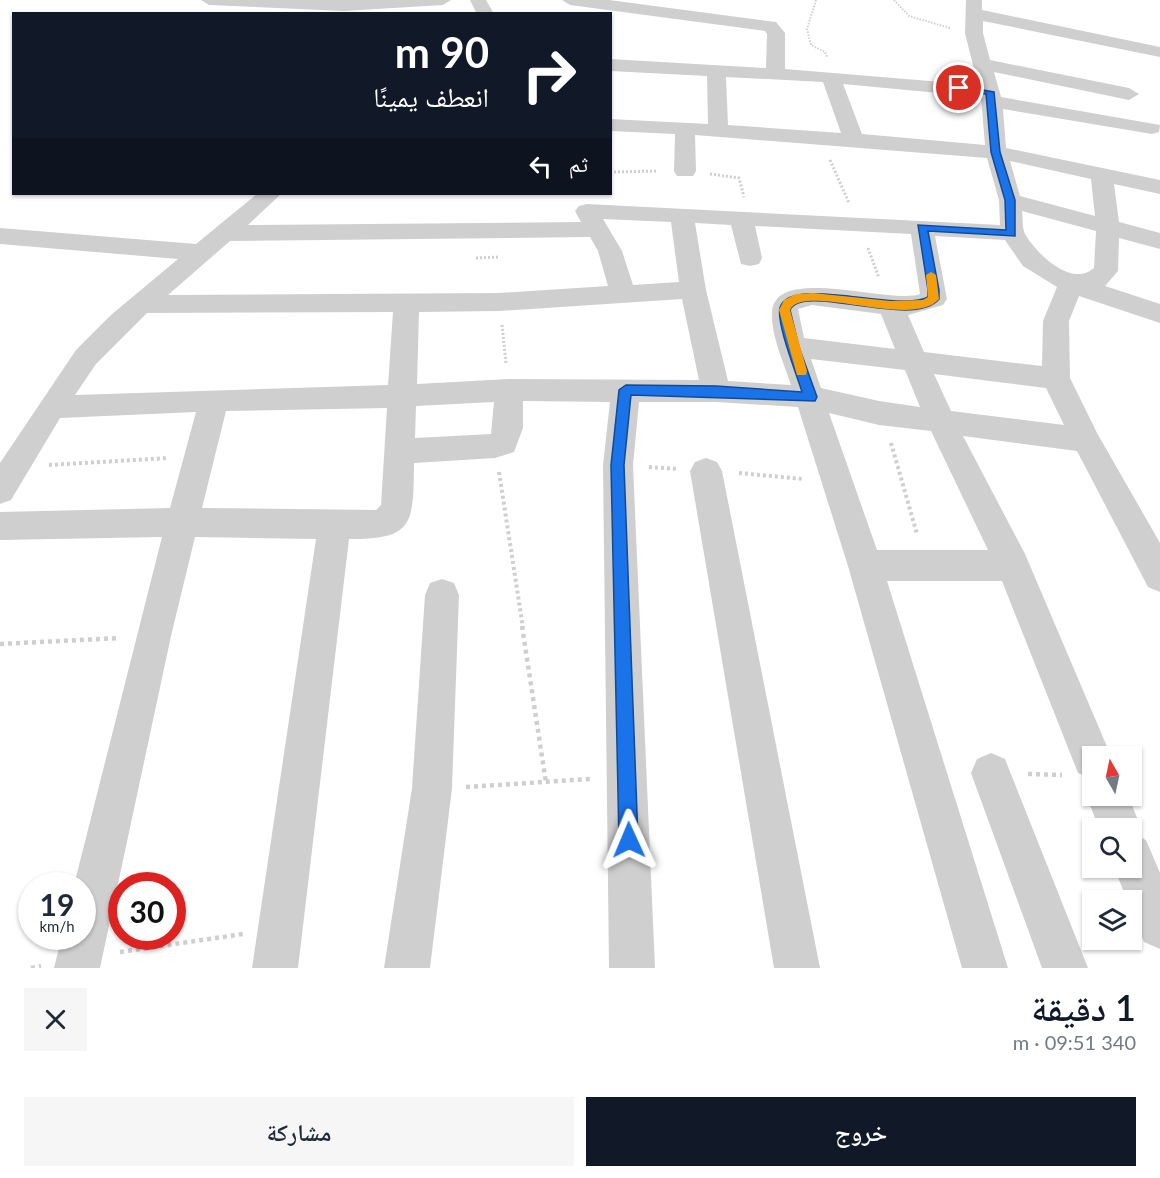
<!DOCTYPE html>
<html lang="ar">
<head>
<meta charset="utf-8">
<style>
  body { margin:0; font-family:Lato,"Noto Naskh Arabic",sans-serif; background:#f6f6f7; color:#1f2937; direction:rtl; height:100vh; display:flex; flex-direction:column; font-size:22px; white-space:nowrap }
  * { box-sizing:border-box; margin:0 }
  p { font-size:20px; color:#747a83 }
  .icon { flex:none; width:33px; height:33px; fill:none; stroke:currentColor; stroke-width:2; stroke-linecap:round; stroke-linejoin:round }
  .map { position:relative; height:968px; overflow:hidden; direction:ltr }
  .drawer { display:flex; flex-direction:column; background:#fff; flex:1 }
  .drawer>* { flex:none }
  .hud { position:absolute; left:12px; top:12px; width:600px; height:183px; border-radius:0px; box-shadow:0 2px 4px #0004; direction:rtl; background:#111827; color:#fff; overflow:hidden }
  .needle { width:39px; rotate:351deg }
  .buttons { position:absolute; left:1082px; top:746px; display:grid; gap:12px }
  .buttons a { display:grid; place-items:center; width:60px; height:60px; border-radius:0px; background:#fff; box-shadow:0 2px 4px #0004; font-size:30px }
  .speed { position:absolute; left:18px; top:872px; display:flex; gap:12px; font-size:30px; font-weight:700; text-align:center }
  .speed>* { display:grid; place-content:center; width:78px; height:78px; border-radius:50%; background:#fff; box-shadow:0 2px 4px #0004; line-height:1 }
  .speed small { font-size:15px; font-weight:400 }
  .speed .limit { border:9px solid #d22; background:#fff; color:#111 }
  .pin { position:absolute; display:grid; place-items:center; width:51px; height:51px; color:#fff; margin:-26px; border:3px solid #fff; border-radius:50%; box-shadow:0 2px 6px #0007 }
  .me { position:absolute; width:66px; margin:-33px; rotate:359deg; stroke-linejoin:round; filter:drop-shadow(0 0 4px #0008) }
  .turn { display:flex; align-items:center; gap:21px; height:126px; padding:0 24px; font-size:27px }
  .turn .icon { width:78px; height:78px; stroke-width:2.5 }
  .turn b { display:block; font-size:42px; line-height:51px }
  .then { display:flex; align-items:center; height:57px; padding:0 24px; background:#0003; gap:12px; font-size:22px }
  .round { display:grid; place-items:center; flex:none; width:63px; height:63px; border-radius:0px; background:#f6f6f7 }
  .head { display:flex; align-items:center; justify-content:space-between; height:102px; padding:0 24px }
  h1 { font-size:36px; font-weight:600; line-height:45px; color:#111827 }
  .action { display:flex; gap:12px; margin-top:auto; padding:12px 24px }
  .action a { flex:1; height:69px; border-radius:0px; background:#111827; color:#fff; font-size:24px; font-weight:600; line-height:69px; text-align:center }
  .action a+a { background:#f6f6f7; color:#1f2937 }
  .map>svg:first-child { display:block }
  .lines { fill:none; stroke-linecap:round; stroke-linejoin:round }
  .path-far3 { stroke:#cfcfcf; stroke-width:2; stroke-dasharray:1.5 1.5; stroke-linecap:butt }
  .path-far2 { stroke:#cfcfcf; stroke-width:3; stroke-dasharray:2 2; stroke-linecap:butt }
  .path-far1 { stroke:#cfcfcf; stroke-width:4; stroke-dasharray:3 3; stroke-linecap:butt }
  .path { stroke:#cfcfcf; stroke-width:4.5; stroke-dasharray:4 4; stroke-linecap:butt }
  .minor { fill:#cfcfcf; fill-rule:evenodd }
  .route { fill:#1a73e8; stroke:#114b97; stroke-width:1.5 }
  .slow { fill:#f59e0b }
</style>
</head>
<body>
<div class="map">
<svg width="1160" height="968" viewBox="0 0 1160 968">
  <rect width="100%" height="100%" fill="#fff"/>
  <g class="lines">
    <path class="path-far3" d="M816,0L807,29L811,45L825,52L827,57
      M894,0L909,16L950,28"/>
    <path class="path-far2" d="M830,160L849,203
      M610,172L658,171
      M710,174L739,178L744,197
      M868,248L879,278
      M476,258L499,257
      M502,325L506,363"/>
    <path class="path-far1" d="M891,443L917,534
      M49,465L168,458
      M649,467L678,469
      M499,472L523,628
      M739,473L803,479"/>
    <path class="path" d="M522,626L546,783
      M0,644L120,638
      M1028,774L1062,775
      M466,787L590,779
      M120,952L243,934
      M31,968L41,966"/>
    <path class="minor" d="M201,0H451L443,5L344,11L209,5Z
      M470,0H486L494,14H477Z
      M562,0H609L776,22L785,33V69L978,85L965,33L966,0H982V10L1160,47V57L983,21V33L990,60L1129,88L1139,94L1129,100L994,72L1001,97L1160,125L1159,132L1152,134L1003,109L1006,148L1160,180V194L1114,184L1119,222L1160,233V249L1119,238L1118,271L1105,286L1160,304V323L1079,296L1069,321L1070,378L1097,433L1160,543V592L1148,587L1077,451L963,436L1025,554L1111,756H1092V779L1078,773L1002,581H887L1008,968H962L848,566L798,407L716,402H639L633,465L655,968H609L603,465L610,402L523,401V428L514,452L495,458L414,463C413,521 416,540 349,539L298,968H252L316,539L195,537L171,636L100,968H54L62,936H82V885H74L162,537L0,540V512L170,508L196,412L60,418L11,500L0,504V463L76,350L111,315L178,259L0,244V228L196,244L257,194H281L248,225L581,222L575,211L579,206L587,204L1000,225L999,200L987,158L695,135L696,171L693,176H677L674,171L675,134L610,131V119L708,124L707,76L610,71V59L766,68L767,34L765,31L570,5ZM726,77L823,82L841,133L728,125ZM843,84L981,97L985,145L862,134ZM1010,161L1091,179L1095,216L1020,196ZM1022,211L1096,231L1094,268C1071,288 1037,254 1025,234C1022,228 1023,218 1022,211ZM603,219L671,222L679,282L633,285L622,251ZM695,223L731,225L741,264L750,266L759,264L762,258L755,226L911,234L920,294C891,305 773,263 772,313C771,336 784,363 791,385L728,381L706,290ZM935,236L1005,240L1023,266L1057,287L1043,321L1042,366L924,352L908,315L943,305L947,299ZM590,237L598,251L608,286L499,293L168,295L230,241ZM682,299L699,380L509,379L417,384L419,312L499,311ZM812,305L881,314L895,349L804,338L798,309ZM393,312L388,385L75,395L96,364L147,313ZM811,359L905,370L920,407L879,401L821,388ZM934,374L1046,388L1064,425L951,411ZM494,402L491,434L415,438L416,406ZM387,408L381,505L376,510L202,508L226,411ZM829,413L879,425L931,431L988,550H877Z
      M706,458L717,462L722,471L820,968H774L690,471L695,462Z
      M442,579L454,583L459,595L452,788L430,968H384L412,788L425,595L430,583Z
      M991,753L1005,759L1088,968H1042L971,773L977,759Z
      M1092,782V795H1128L1141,828L1138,836L1146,840L1160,873V949L1144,942L1131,910V900H1127L1114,867H1131V828H1099L1086,795Z"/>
  </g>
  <path class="route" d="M959,86L994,92L1000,152L1015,200V236L928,231L939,290V299C913,330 803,282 790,310L799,347L817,397L815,401L631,395L624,465L638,840L635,846L629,849L622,846L619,840L611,465L619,390L626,385L716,386L802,392C797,375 776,323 780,308C789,274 899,313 928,297V290L918,225L1006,230L1005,200L991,152L986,94L956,90Z"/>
  <path class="slow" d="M931,272L936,275L939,299C913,330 803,282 790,310L807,371L806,375H797L779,310L784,300L796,294L813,293L890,301L923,300L928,297L926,275Z"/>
</svg>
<div class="buttons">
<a><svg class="needle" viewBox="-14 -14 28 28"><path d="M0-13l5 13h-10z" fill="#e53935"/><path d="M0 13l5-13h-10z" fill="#747a83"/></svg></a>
<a><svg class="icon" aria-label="search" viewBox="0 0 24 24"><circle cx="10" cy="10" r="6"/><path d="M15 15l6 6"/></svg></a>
<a><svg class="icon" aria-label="layers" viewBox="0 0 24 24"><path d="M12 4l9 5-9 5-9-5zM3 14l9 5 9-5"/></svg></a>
</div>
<div class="speed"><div>19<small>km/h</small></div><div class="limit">30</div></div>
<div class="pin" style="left:959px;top:88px;background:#d93025"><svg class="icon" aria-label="arrive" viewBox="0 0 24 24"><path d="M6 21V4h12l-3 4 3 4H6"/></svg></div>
<svg class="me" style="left:629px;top:840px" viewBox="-20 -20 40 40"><path d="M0-17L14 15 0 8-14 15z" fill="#1a73e8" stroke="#fff" stroke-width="4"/></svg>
<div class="hud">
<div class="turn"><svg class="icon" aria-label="right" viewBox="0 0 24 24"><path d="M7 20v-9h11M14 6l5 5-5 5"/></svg><div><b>90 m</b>انعطف يمينًا</div></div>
<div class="then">ثم<svg class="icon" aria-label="left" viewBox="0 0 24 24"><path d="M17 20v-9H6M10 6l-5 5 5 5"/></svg></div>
</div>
</div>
<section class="drawer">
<div class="head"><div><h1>1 دقيقة</h1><p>340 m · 09:51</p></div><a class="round"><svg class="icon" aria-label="close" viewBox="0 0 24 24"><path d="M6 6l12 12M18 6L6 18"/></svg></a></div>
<div class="action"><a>خروج</a><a>مشاركة</a></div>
</section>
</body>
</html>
